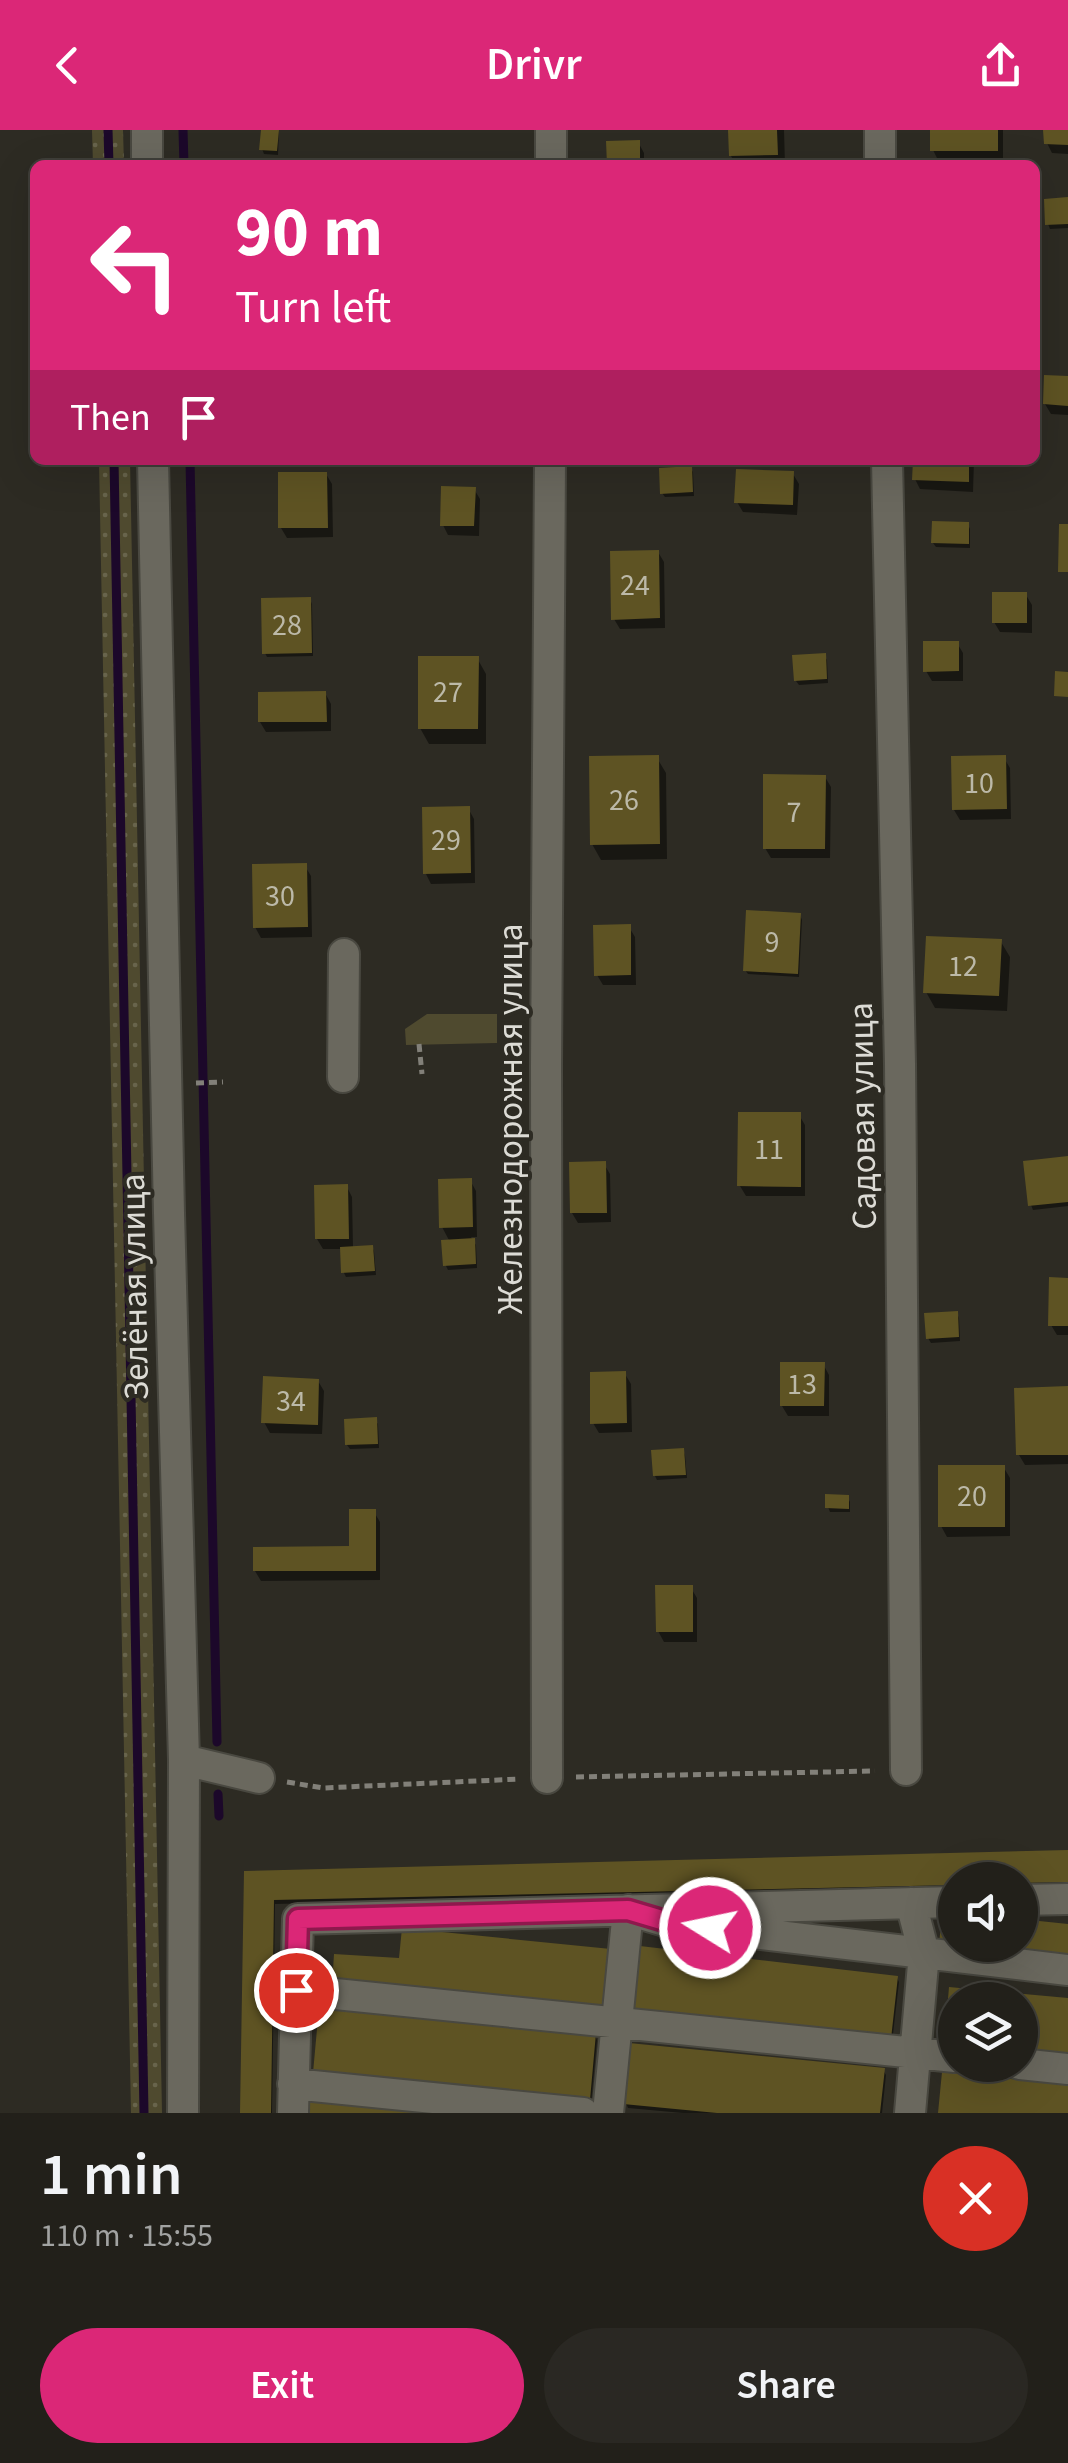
<!DOCTYPE html>
<html lang="en">
<head>
<meta charset="utf-8">
<style>
  body { margin:0; font-family:"Source Sans 3",sans-serif; background:#2a2823; color:#f1f3f6; height:100vh; display:flex; flex-direction:column; font-size:38px; white-space:nowrap }
  * { box-sizing:border-box; margin:0 }
  p { font-size:32px; color:#a2a3a2 }
  .icon { flex:none; width:55px; height:55px; fill:none; stroke:currentColor; stroke-width:2; stroke-linecap:round; stroke-linejoin:round }
  .map { position:relative; height:1983px; overflow:hidden }
  .drawer { display:flex; flex-direction:column; background:#22201a; flex:1 }
  .drawer>* { flex:none }
  .guide { position:absolute; left:30px; top:30px; width:1010px; height:305px; border-radius:15px; box-shadow:0 10px 40px #0002,0 0 0 2px #3f3e39; background:#db2777; color:#fff; overflow:hidden }
  .controls { position:absolute; left:938px; top:1732px; display:grid; gap:20px }
  .controls a { display:grid; place-items:center; width:100px; height:100px; border-radius:50%; background:#22201a; box-shadow:0 10px 40px #0002,0 0 0 2px #3f3e39; font-size:50px }
  .pin { position:absolute; display:grid; place-items:center; width:85px; height:85px; color:#fff; margin:-42px; border:5px solid #fff; border-radius:50%; box-shadow:0 2px 10px #0007 }
  .me { position:absolute; width:110px; margin:-55px; rotate:280deg; stroke-linejoin:round; filter:drop-shadow(0 0 8px #0008) }
  .turn { display:flex; align-items:center; gap:35px; height:210px; padding:0 40px; font-size:45px }
  .turn .icon { width:130px; height:130px; stroke-width:2.5 }
  .turn b { display:block; font-size:70px; line-height:85px }
  .then { display:flex; align-items:center; height:95px; padding:0 40px; background:#0003; gap:20px; font-size:38px }
  .round { display:grid; place-items:center; flex:none; width:105px; height:105px; border-radius:52px; background:#2a2823 }
  .headline { display:flex; align-items:center; justify-content:space-between; height:170px; padding:0 40px }
  h1 { font-size:60px; font-weight:600; line-height:75px }
  .button { display:flex; gap:20px; margin-top:auto; padding:20px 40px }
  .button a { flex:1; height:115px; border-radius:60px; background:#db2777; color:#fff; font-size:40px; font-weight:600; line-height:115px; text-align:center }
  .button a+a { background:#2a2823; color:#f1f3f6 }
  header { display:flex; justify-content:space-between; align-items:center; height:130px; padding:0 40px; background:#db2777; color:#fff; font-size:45px; font-weight:600 }
  .map>svg:first-child { display:block }
  .grass { fill:url(#grass-dots) }
  .green { fill:#4f4a2f }
  .shadow { fill:#0007 }
  .lines { fill:none; stroke-linecap:round; stroke-linejoin:round }
  .stream { stroke:#1c082a; stroke-width:9 }
  .building { fill:#5e5323 }
  .minor-casing { stroke:#494840; stroke-width:34 }
  .path { stroke:#828079; stroke-width:5; stroke-dasharray:8 5; stroke-linecap:butt }
  .minor { stroke:#6a685e; stroke-width:30 }
  .route-casing { stroke:#8e194d; stroke-width:25 }
  .route { stroke:#db2777; stroke-width:18 }
  .labels { text-anchor:middle; stroke-width:8; stroke-linejoin:round; paint-order:stroke }
  .number-label { font-size:30px; fill:#bcb9a8 }
  .street-label { font-size:35px; fill:#dcdbd5; stroke:#2d2b23 }
</style>
</head>
<body>
<header><svg class="icon" aria-label="back" viewBox="0 0 24 24"><path d="M15 5l-7 7 7 7"/></svg>Drivr<svg class="icon" aria-label="share" viewBox="0 0 24 24"><path d="M12 15V3M7 8l5-5 5 5M5 13v7h14v-7"/></svg></header>
<div class="map">
<svg width="1068" height="1983" viewBox="0 0 1068 1983">
  <defs>
    <pattern id="grass-dots" width="8" height="8" patternUnits="userSpaceOnUse" patternTransform="scale(2.5)"><rect width="8" height="8" fill="#4f4a2f"/><path d="M2 2h.1M6 6h.1" fill="none" stroke="#68644c" stroke-width="1.8" stroke-linecap="round"/></pattern>
  </defs>
  <rect width="100%" height="100%" fill="#2d2b23"/>
  <path class="grass" d="M92,0H123L124,35H93Z
    M99,330H130L162,1983H131Z"/>
  <path class="green" d="M427,884H497V913L406,915L405,899Z"/>
  <path class="shadow" d="M263,0H279L278,25L264,24L262,19Z
    M731,0H784L785,35H736L731,26Z
    M933,0H1003V30H938L933,20Z
    M1046,0H1068V24L1052,23L1047,13Z
    M638,12L644,23V35H609Z
    M1068,70V98L1050,99L1048,94Z
    M1068,249V285L1051,284L1045,274Z
    M916,330H974L973,362L920,359L915,349Z
    M690,338L693,342L694,366L665,367L662,363Z
    M326,344L332,354L333,407L287,408L281,398Z
    M793,344L799,354L797,385L743,382L737,372Z
    M474,359L480,369L479,406L448,405L443,395Z
    M968,395L970,399V418L936,417L933,413Z
    M658,422L664,432L665,498L620,499L614,489Z
    M1026,465L1032,475V503L1000,502L994,492Z
    M310,469L312,474L313,526L267,527L265,523Z
    M957,513L963,523V551H932L926,541Z
    M824,525L827,530L828,553L799,555L796,551Z
    M477,528L486,544V614H429L420,598Z
    M325,563L331,574V601L266,602L260,592Z
    M657,628L666,643L667,729L601,730L592,714Z
    M1004,628L1010,638L1011,689L960,690L954,680Z
    M825,647L831,657L830,728H771L765,718Z
    M468,678L474,689L475,753L431,754L426,744Z
    M305,736L311,746L312,807L261,808L255,797Z
    M800,785L802,790L799,847L748,844L745,840Z
    M629,797L635,807L636,855H603L597,845Z
    M1001,812L1010,827L1007,881L935,878L926,862Z
    M799,985L805,995V1066H746L740,1056Z
    M1068,1028V1076L1033,1080L1031,1075Z
    M604,1034L610,1044L611,1092L578,1093L572,1083Z
    M470,1050L476,1061L477,1107H471L476,1115L477,1138L448,1140L446,1136L450,1112L442,1097Z
    M347,1057L352,1067L353,1118L372,1117L374,1121L376,1145L346,1147L344,1143L342,1119H323L317,1109Z
    M1068,1150V1205H1057L1051,1195Z
    M957,1183L959,1188L960,1211L931,1213L928,1208Z
    M823,1234L829,1245V1286H788L782,1276Z
    M625,1244L631,1254L632,1302L599,1303L593,1293Z
    M318,1251L324,1261L322,1304L270,1303L264,1292Z
    M1068,1258V1334L1025,1335L1019,1325Z
    M375,1290L378,1294L379,1318L350,1319L347,1315Z
    M683,1321L685,1325L687,1348L657,1350L655,1346Z
    M1004,1338L1010,1348V1406L947,1407L941,1396Z
    M848,1368L850,1372V1382H830L828,1377Z
    M374,1382L380,1392V1450L261,1451L255,1441L352,1418Z
    M691,1458L697,1468V1512H664L658,1501Z
    M1068,1722V1756L1020,1757V1750H955V1758L275,1774L272,1983H242L247,1744Z
    M897,1848L899,1852L892,1913L637,1883Z
    M595,1906L597,1910L591,1973L318,1947Z
    M883,1940L886,1945L882,1983H683L628,1978L626,1973Z"/>
  <g class="lines">
    <path class="stream" d="M108,0L109,35
      M183,0L184,35
      M114,330L144,1983
      M190,330L217,1612
      M218,1664L219,1686"/>
  </g>
  <path class="building" d="M261,0H279L277,21L259,20Z
    M728,0H777L778,25L729,26Z
    M930,0H998V21H930Z
    M1043,0H1068V15L1044,14Z
    M640,10V35H607L606,11Z
    M1068,67V94L1045,95L1044,69Z
    M1044,245L1068,246V276L1043,274Z
    M913,330H969V352L912,350Z
    M692,336L693,362L660,364L659,338Z
    M736,339L794,341L793,375L734,373Z
    M278,342H327L328,398H278Z
    M441,356L476,357L474,396H440Z
    M932,391L969,392V414L931,413Z
    M1059,394H1068V442H1058Z
    M659,420L660,488L611,490L610,421Z
    M992,462H1027V493H992Z
    M311,467L312,523L262,524L261,468Z
    M923,511H959V541L923,542Z
    M826,523L827,549L794,551L792,525Z
    M418,526H479L478,599H418Z
    M1055,541L1068,542V567L1054,566Z
    M326,561L327,592H258V562Z
    M659,625L660,714L590,715L589,626Z
    M1006,625L1007,679L952,680L951,626Z
    M763,644L826,645L825,719H763Z
    M470,676L471,743L423,744L422,677Z
    M307,733L308,797L253,798L252,734Z
    M746,780L801,783L798,844L743,841Z
    M631,794V845L594,846L593,795Z
    M926,806L1002,809L999,866L923,863Z
    M738,982H801V1057L737,1056Z
    M1068,1026V1072L1028,1076L1023,1031Z
    M606,1031L607,1083H570L569,1032Z
    M472,1048L473,1097L439,1098L438,1049Z
    M348,1054L349,1109H315L314,1055Z
    M475,1108L476,1134L443,1136L441,1110Z
    M373,1115L375,1141L341,1143L340,1117Z
    M1049,1147L1068,1148V1196H1048Z
    M958,1181L959,1207L926,1209L924,1183Z
    M780,1232H825L824,1276H780Z
    M626,1241L627,1293L590,1294V1242Z
    M263,1246L319,1249L318,1295L261,1293Z
    M1068,1256V1325H1016L1014,1258Z
    M377,1287L378,1314L345,1315L344,1289Z
    M684,1318L686,1345L653,1346L651,1320Z
    M938,1335H1005V1397H938Z
    M825,1364L849,1365V1379L825,1378Z
    M349,1379H376V1441H253V1417L349,1416Z
    M655,1455H693V1502H656Z
    M1068,1720V1752L1020,1753V1750H955V1755L274,1770L271,1983H240L244,1741Z
    M942,1781L955,1782V1815H1020V1789L1068,1794V1830L939,1816Z
    M402,1798L611,1819L605,1879L332,1856L334,1824L399,1828Z
    M640,1816L898,1846L891,1909L632,1880Z
    M949,1857L1068,1868V1927L1020,1923V1870H955V1917L944,1915Z
    M319,1877L596,1903L590,1970L313,1943Z
    M629,1913L885,1938L880,1983H717L623,1974Z
    M942,1942L1068,1955V1983H938Z
    M307,1969L419,1980V1983H306Z"/>
  <g class="lines">
    <g class="minor-casing">
      <path id="minor" d="M147,0V35
        M880,0V35
        M551,35V0
        M153,330L169,1083L184,1630L183,1983
        M887,330L900,934L906,1640
        M343,947L344,824
        M184,1630L259,1648
        M547,1648L546,937L550,330
        M1020,1770L1068,1769
        M296,1860L955,1927
        M1020,1934L1068,1939
        M293,1954L583,1983
        M293,1983L298,1789L955,1772
        M608,1983L628,1780L675,1794L1068,1840
        M910,1983L924,1823L911,1773"/>
    </g>
    <path class="path" d="M419,914L422,944
      M196,953L223,952
      M576,1647L875,1641
      M287,1652L323,1658L520,1649"/>
    <use href="#minor" class="minor"/>
  </g>
  <g class="lines">
    <g class="route-casing">
      <path id="route" d="M296,1860L298,1789L628,1780L675,1794L710,1798"/>
    </g>
    <use href="#route" class="route"/>
  </g>
  <g class="labels">
    <g class="number-label">
      <text x="635" y="465">24</text>
      <text x="287" y="505">28</text>
      <text x="448" y="572">27</text>
      <text x="979" y="663">10</text>
      <text x="624" y="680">26</text>
      <text x="794" y="692">7</text>
      <text x="446" y="720">29</text>
      <text x="280" y="776">30</text>
      <text x="772" y="822">9</text>
      <text x="963" y="846">12</text>
      <text x="769" y="1029">11</text>
      <text x="802" y="1264">13</text>
      <text x="291" y="1281">34</text>
      <text x="972" y="1376">20</text>
    </g>
    <g class="street-label">
      <text transform="translate(862 986) rotate(-91)" y="12">Садовая улица</text>
      <text transform="translate(510 989) rotate(-90)" y="12">Железнодорожная улица</text>
      <text transform="translate(134 1157) rotate(-91)" y="12">Зелёная улица</text>
    </g>
  </g>
</svg>
<div class="controls">
<a><svg class="icon" aria-label="sound" viewBox="0 0 24 24"><path d="M4 9h4l5-4v14l-5-4H4zM17 9q2 3 0 6"/></svg></a>
<a><svg class="icon" aria-label="layers" viewBox="0 0 24 24"><path d="M12 4l9 5-9 5-9-5zM3 14l9 5 9-5"/></svg></a>
</div>
<div class="pin" style="left:296px;top:1860px;background:#d93025"><svg class="icon" aria-label="arrive" viewBox="0 0 24 24"><path d="M6 21V4h12l-3 4 3 4H6"/></svg></div>
<svg class="me" style="left:710px;top:1798px" viewBox="-20 -20 40 40"><circle r="17" fill="#db2777" stroke="#fff" stroke-width="3"/><path d="M0-11L8 9 0 5-8 9z" fill="#fff"/></svg>
<div class="guide">
<div class="turn"><svg class="icon" aria-label="left" viewBox="0 0 24 24"><path d="M17 20v-9H6M10 6l-5 5 5 5"/></svg><div><b>90 m</b>Turn left</div></div>
<div class="then">Then<svg class="icon" aria-label="arrive" viewBox="0 0 24 24"><path d="M6 21V4h12l-3 4 3 4H6"/></svg></div>
</div>
</div>
<section class="drawer">
<div class="headline"><div><h1>1 min</h1><p>110 m · 15:55</p></div><a class="round" style="background:#d93025;color:#fff"><svg class="icon" aria-label="close" viewBox="0 0 24 24"><path d="M6 6l12 12M18 6L6 18"/></svg></a></div>
<div class="button"><a>Exit</a><a>Share</a></div>
</section>
</body>
</html>
